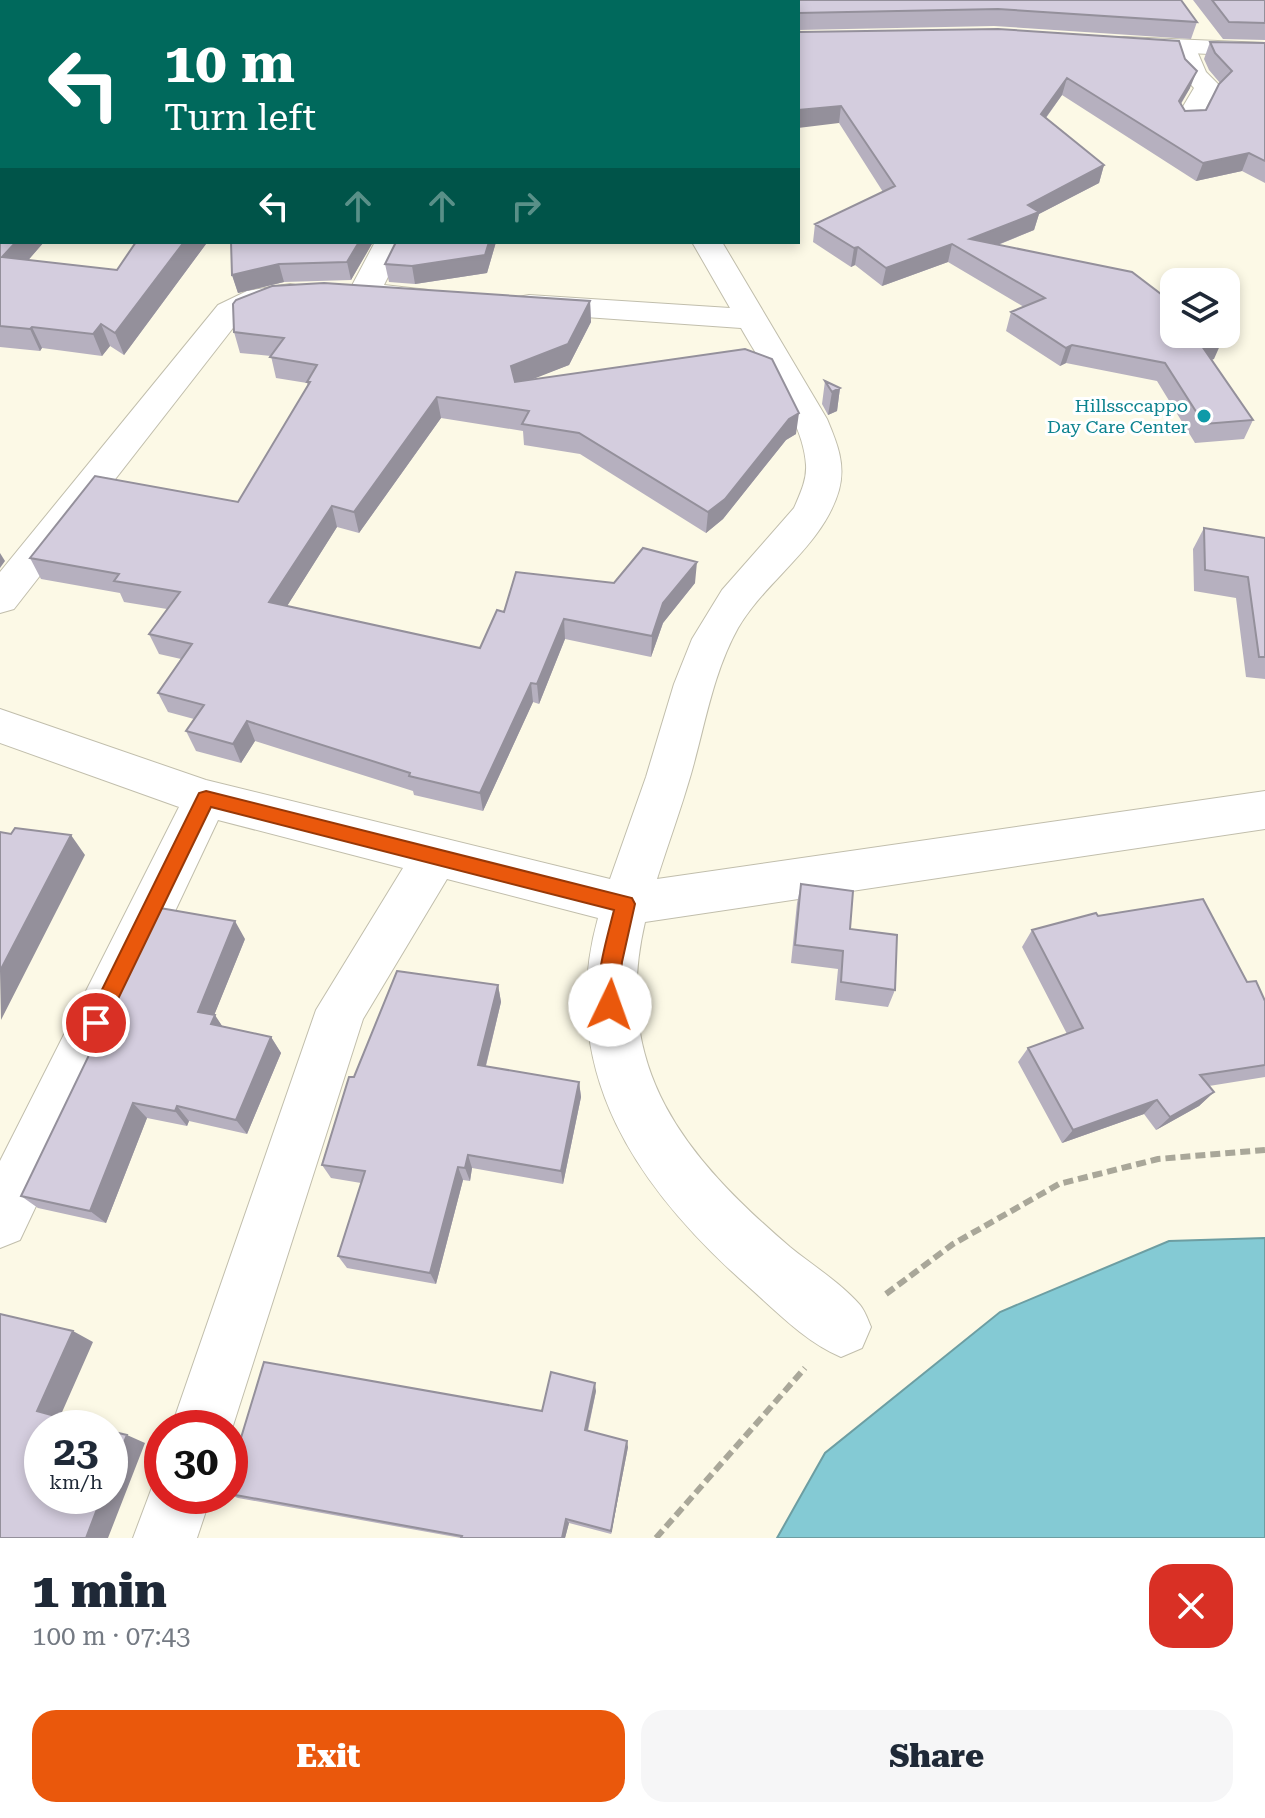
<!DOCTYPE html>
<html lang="en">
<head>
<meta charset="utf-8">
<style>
  body { margin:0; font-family:"Roboto Serif",serif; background:#f6f6f7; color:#1f2937; height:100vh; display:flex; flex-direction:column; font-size:30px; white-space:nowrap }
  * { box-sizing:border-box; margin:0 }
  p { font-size:26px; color:#747a83 }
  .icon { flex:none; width:44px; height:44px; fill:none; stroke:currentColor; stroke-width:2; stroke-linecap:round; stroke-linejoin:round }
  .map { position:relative; height:1538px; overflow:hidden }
  .sheet { display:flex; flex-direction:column; background:#fff; flex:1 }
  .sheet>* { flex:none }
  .guide { position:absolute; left:0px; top:0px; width:800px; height:244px; box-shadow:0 4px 12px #0003; background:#00695c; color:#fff; overflow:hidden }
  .controls { position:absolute; left:1160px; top:268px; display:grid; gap:16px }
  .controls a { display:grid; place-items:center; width:80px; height:80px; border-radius:16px; background:#fff; box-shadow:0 4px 12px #0003; font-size:40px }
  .speed { position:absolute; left:24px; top:1410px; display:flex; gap:16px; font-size:40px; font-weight:700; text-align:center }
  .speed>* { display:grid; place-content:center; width:104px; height:104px; border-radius:50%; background:#fff; box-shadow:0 4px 12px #0003; line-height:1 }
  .speed small { font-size:20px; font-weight:400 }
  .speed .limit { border:12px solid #d22; background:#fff; color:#111 }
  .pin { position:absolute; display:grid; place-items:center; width:68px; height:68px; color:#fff; margin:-34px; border:4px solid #fff; border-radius:50%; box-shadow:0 2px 8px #0007 }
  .me { position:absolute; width:88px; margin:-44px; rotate:3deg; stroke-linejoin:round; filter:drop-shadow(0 0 6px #0008) }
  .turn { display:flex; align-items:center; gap:28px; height:168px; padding:0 32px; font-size:36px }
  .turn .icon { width:104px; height:104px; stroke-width:2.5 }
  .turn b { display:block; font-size:56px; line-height:68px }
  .lanes { display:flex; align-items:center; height:76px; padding:0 32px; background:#0003; justify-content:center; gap:40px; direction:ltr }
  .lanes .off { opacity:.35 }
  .round { display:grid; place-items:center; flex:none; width:84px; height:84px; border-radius:24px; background:#f6f6f7 }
  .head { display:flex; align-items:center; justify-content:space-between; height:136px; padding:0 32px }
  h1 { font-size:48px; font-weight:800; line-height:60px }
  .cta { display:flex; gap:16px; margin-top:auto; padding:16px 32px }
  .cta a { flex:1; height:92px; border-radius:24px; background:#ea580c; color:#fff; font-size:32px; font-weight:800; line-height:92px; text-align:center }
  .cta a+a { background:#f6f6f7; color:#1f2937 }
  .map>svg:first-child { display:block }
  .water { fill:#84cad4; stroke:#6d9ea2; stroke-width:2 }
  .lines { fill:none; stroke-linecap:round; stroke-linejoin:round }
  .street-casing { stroke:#c1beac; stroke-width:2 }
  .secondary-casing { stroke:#c1beac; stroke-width:2 }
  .path { stroke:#a9a799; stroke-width:6; stroke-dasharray:10 5; stroke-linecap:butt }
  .street { fill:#fff; fill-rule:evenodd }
  .secondary { fill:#fff; fill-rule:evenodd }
  .wall { fill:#b6b0bf }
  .shaded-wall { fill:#94909b }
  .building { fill:#d4cdde; stroke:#94909b; stroke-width:2 }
  .route { fill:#ea580c; stroke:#983908; stroke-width:2 }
  .culture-dot { fill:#0f9aa8; stroke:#fff; stroke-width:3 }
  .labels { text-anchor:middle; stroke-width:6; stroke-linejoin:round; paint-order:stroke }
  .far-culture-label { font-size:18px; fill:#0d838f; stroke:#fff; text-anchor:end }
</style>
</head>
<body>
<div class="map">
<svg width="1265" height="1538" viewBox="0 0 1265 1538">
  <rect width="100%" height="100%" fill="#fcf9e6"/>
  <path class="water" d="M1265,1238V1538H777L825,1453L1000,1312L1169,1241Z"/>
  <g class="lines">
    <g class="street-casing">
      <path id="street" d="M1185,42L1194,44L1206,72L1222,88L1210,100L1197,126H1179L1175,120L1194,88L1182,75L1173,49L1176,44Z
        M375,242H405L384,285L428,290L433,297L428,304L417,306L353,300L348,293Z
        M692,242H722L827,419C837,443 846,464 839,490C823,546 766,580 738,628C713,673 705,725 691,774C681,809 668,844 657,879L1265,791V829L645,922C611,1068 684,1156 790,1247C812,1265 841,1283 860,1305C865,1311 868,1320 871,1327L862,1348L841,1357C806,1342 778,1313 750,1288C639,1190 555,1072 598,918L447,879L363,1019L230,1435V1428H171L316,1010L403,868L218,820L20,1240L0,1248V1161L179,807L0,743V709L206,780L610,879L646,777L674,684L692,639L722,590L794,508C800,494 807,480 806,465C804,421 762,366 741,328L529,313L518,311L513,304L518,297L529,295L730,308Z
        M290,284L301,286L306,293L301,300L268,305L240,319L14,609L0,613V572L218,305L247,291Z
        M162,1471V1496H211L197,1538H133L157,1474Z"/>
    </g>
    <g class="secondary-casing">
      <path id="secondary" d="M1124,37L1265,43V57L1115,49L1112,44L1115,39Z"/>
    </g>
    <path class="path" d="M886,1294L953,1244L1059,1184L1158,1159L1265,1150
      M656,1538L805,1368"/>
    <use href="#street" class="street"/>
    <use href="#secondary" class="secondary"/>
  </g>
  <path class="wall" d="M0,0H1181L1197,22L1191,39L994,26L798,30V2H2V155L0,157Z
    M1193,0H1265V40L1223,39Z
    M800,32L1190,88L1181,104L1185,111L1206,110L1220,83L1209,70L1204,59L1210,42L1265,43V183L1242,171L1196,181L1062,95L1046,118L1104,165L1099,183L1039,214L1034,230L998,245L1214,359L1211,360L1253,420L1244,439L1195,443L1157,381L1066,363L1060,366L1006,331L1011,312L1024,307L948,262L882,286L855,265L851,267L813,242L815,224L883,192L839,123Z
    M0,208L2,242H44L28,260L117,270L136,242H205L206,244L124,355L110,346L102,356L42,348L40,351L0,347Z
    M231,242H373L351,280L284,282L238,293L232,275Z
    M396,242H496L487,273L415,284L389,282L385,264Z
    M590,301L591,322L569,365L531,379L796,434L786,440L723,519L706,533L580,454L524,445L523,431L441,418L359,533L337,527L287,606L480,648L504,612L614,583H695L663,623L651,657L565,639L539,704L533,702L483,811L414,795L413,791L255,741L241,763L196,751L186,731L194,719L168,712L158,693L181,659L159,654L149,634L167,609L124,602L120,593L41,579L30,558L238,502L308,386L307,383L276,378L271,356L240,353L234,332Z
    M825,381L840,388L837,411L828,415L822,404Z
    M1204,528L1265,538V679L1246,677L1236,598L1194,591L1193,549Z
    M801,884L850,929L895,990L888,1007L835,1000L838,969L791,963L797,903Z
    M1098,916L1247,982L1265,1001V1077L1209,1086L1214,1092L1199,1106L1156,1130L1144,1114L1062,1143L1018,1062L1028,1048L1067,1034L1022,947L1032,930Z
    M245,939L214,1015L222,1026L271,1037L281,1053L247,1134L189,1121L187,1126L147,1118L106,1223L38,1208L21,1196Z
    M498,985L501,1002L486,1066L579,1082L581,1097L563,1184L472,1168L470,1181L463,1180L436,1284L347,1268L338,1256L361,1183L331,1178L322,1165L354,1077Z
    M596,1391L588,1431L628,1447L611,1534L569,1523L565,1538H461L238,1498L230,1495V1474L542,1411Z"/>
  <path class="shaded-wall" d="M1197,71L1190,88L1172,118L1179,101Z
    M1067,78L1062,95L1036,131L1041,114Z
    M841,106L839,123L798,128V110Z
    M2,129V155L0,157V131Z
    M1249,153L1242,171L1196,181L1203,163Z
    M1104,165L1099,183L1039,214L1034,230L972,255L970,239L1028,205Z
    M16,242H44L12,279L2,257Z
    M184,242H205L206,244L124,355L115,333Z
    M359,242H373L351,280L347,262Z
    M489,242H496L487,273L415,284L412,266Z
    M952,244L948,262L882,286L886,268Z
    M858,247L855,265L851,267L854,248Z
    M279,264L284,282L238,293L232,275Z
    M590,301L591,322L569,365L513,387L511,366Z
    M101,324L110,346L102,356L93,334Z
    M32,327L42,348L40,351L30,329Z
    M1222,341L1214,359L1194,364L1202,346Z
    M1072,345L1066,363L1060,366L1066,348Z
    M840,388L837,411L828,415L832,392Z
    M437,397L441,418L359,533L354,512Z
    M799,413L796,434L786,440L723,519L706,533L708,512L789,419Z
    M332,506L337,527L277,622L269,602Z
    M0,553L5,561L0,568Z
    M697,562L695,583L663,623L651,657L652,636L663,603Z
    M564,619L565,639L539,704L537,684Z
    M531,683L533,702L483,811L480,793Z
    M247,721L255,741L241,763L233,744Z
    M71,835L85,855L1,1020L0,971Z
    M235,921L245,939L209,1028L198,1012Z
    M498,985L501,1002L482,1081L478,1065Z
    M215,1015L226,1032L211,1024Z
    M271,1037L281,1053L247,1134L236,1120Z
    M579,1082L581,1097L563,1184L561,1171Z
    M1214,1092L1199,1106L1156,1130L1170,1117Z
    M1157,1100L1144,1114L1062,1143L1073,1130Z
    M133,1103L147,1118L106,1223L90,1211Z
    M177,1106L189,1121L187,1126L175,1111Z
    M468,1155L472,1168L470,1181L465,1168Z
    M458,1167L463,1180L436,1284L430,1273Z
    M73,1331L93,1342L59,1419L37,1411Z
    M595,1383L596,1391L586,1437L585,1430Z
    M127,1435L145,1443L108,1538H86L102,1496H110V1477Z
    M627,1441L628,1447L611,1534V1531Z
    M566,1519L569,1523L565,1538H562Z"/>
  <path class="building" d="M0,0H1181L1197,22L998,9L798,13V2H2V129L0,131Z
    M1212,0H1265V23L1229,22Z
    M998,29L1179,41L1185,59L1197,71L1179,101L1185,111L1206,110L1219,84L1232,71L1215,53L1210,42L1265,43V161L1249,153L1203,163L1067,78L1041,114L1104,165L1028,205L1039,212L970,239L1132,272L1174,304V334H1213L1222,341L1202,346L1253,420L1204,424L1165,363L1072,345L1066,348L1011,312L1045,298L952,244L886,268L858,247L854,248L815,224L895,186L841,106L798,110V30L800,32Z
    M0,208L2,209V242H16L2,257L117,270L136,242H184L115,333L101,324L93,334L32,327L30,329L0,326Z
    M231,242H359L347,262L279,264L232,275Z
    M396,242H489L485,255L412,266L385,264Z
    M324,283L590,301L568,344L511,366L515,382L745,349L772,359L799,413L789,419L725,499L708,512L579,433L522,424L529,411L437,397L354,512L332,506L269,602L480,648L497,610L504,612L516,572L614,583L643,548L697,562L663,603L652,636L564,619L537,684L531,683L480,793L409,776L410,773L247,721L233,744L186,731L204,705L158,693L192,644L149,634L180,592L114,581L119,574L30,558L95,476L238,502L310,382H307L317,365L270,357L284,338L234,332L233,304L236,300L272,286Z
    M825,381L840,388L832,392Z
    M1204,528L1265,538V657H1259L1248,577L1205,570Z
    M15,828L71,835L0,971V832L11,834Z
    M801,884L853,891L850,929L897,935L895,990L841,982L843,951L795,945Z
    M1203,899L1247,982L1256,981L1265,1001V1065L1200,1075L1214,1092L1170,1117L1157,1100L1073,1130L1028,1048L1083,1028L1032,930L1096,913L1098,916Z
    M160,908L235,921L198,1012L215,1015L211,1024L271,1037L236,1120L177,1106L175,1111L133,1103L90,1211L21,1196Z
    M397,971L498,985L478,1065L579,1082L561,1171L468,1155L465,1168L458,1167L430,1273L338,1256L365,1171L322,1165L349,1077H354Z
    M0,1314L73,1331L37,1411L99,1428H42V1496H102L86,1538H0Z
    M264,1362L542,1411L551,1372L595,1383L585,1430L627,1441L611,1531L566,1519L562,1538H461L462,1536L230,1494V1474Z
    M110,1431L127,1435L110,1477Z"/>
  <path class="route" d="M206,791L632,898L635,904L622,962L617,1012L610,1015L602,1012C591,988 608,935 614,910L211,807L103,1030L96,1033L89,1030L85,1023L89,1016L199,793Z"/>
  <circle class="culture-dot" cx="1204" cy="416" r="8"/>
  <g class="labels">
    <g class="far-culture-label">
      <text x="1188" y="412">Hillssccappo<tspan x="1188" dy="21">Day Care Center</tspan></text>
    </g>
  </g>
</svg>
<div class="controls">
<a><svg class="icon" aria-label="layers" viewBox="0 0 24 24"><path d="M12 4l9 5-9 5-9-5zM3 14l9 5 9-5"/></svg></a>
</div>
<div class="speed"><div>23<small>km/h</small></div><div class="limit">30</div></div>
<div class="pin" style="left:96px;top:1023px;background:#d93025"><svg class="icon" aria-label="arrive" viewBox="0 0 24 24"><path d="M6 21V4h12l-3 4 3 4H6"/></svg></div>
<svg class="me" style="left:610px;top:1005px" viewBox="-20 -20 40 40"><circle r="19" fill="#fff"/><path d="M0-13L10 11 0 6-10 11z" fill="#ea580c"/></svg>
<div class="guide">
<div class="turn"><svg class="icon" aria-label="left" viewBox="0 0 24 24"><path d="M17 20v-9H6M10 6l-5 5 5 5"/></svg><div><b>10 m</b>Turn left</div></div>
<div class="lanes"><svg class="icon" aria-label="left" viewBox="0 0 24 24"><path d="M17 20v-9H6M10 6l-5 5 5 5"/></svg><svg class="icon off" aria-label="ahead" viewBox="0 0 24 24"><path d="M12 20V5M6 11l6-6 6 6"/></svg><svg class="icon off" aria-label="ahead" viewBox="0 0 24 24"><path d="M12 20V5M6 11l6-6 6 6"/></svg><svg class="icon off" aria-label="right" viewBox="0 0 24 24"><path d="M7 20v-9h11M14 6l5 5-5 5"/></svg></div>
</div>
</div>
<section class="sheet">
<div class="head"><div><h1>1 min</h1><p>100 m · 07:43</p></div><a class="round" style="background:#d93025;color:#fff"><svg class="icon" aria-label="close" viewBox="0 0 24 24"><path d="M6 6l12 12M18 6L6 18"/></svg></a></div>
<div class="cta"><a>Exit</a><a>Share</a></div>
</section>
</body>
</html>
